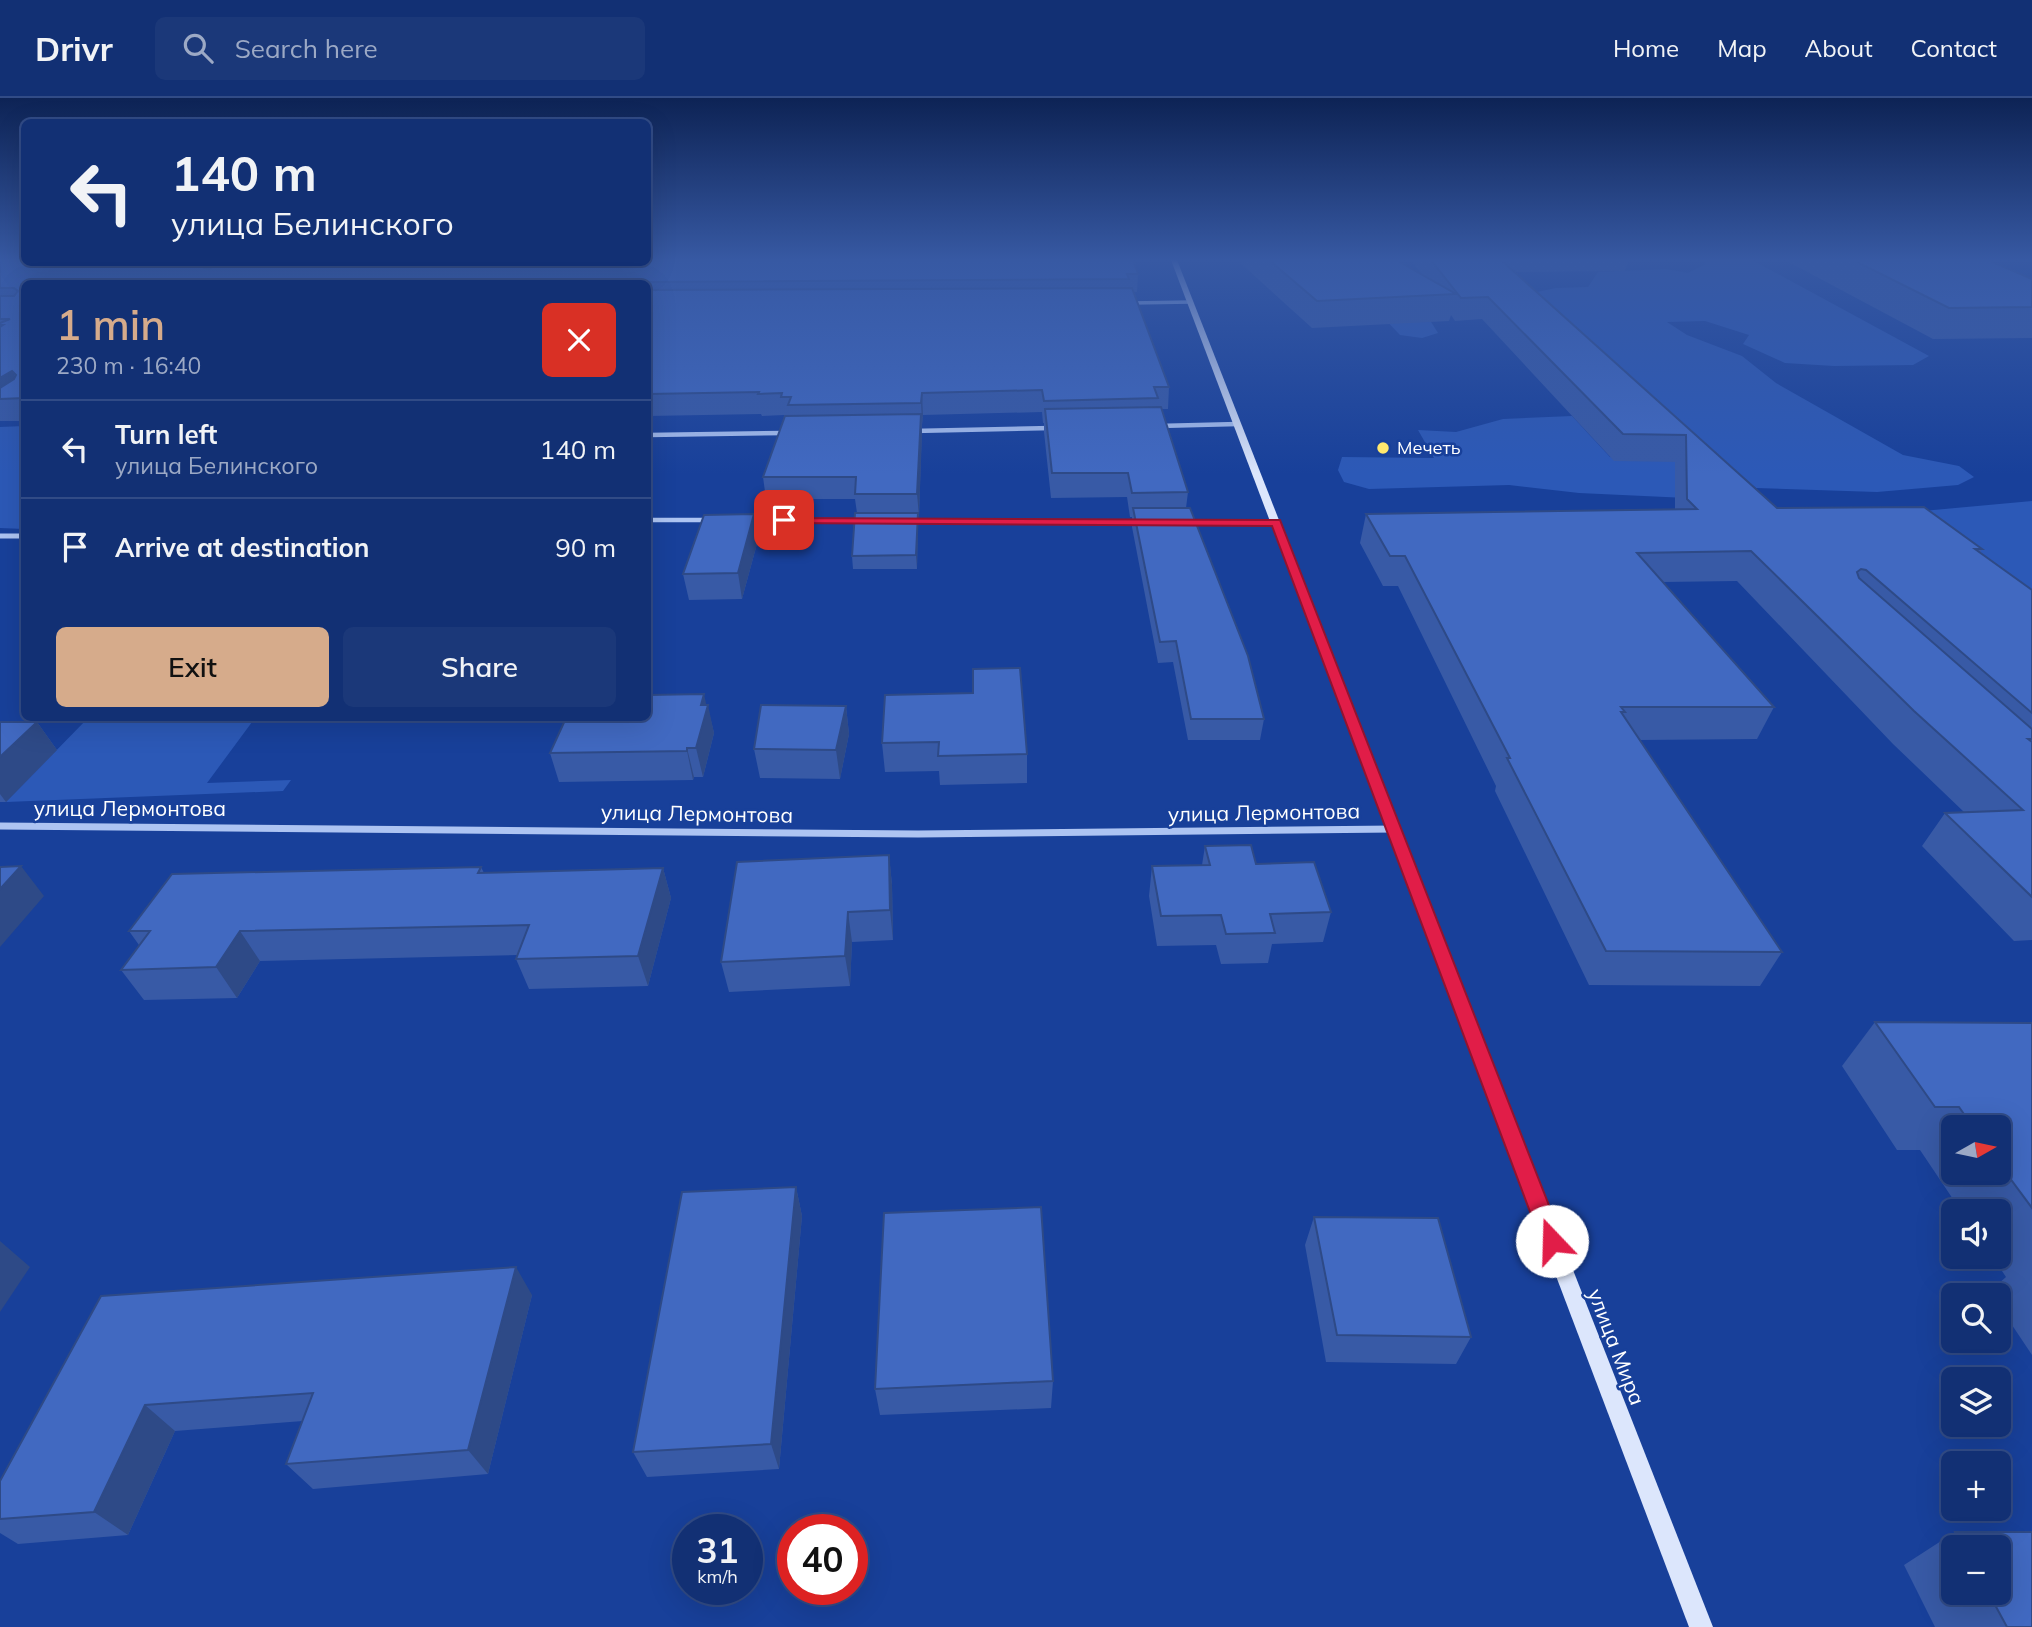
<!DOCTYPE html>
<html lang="en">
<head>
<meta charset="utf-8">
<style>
  body { margin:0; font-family:Mulish,sans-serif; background:#1b3879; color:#f1f3f6; height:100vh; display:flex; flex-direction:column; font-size:26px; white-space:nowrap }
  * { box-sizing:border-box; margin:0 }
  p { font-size:23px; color:#9ca9c5 }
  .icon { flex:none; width:38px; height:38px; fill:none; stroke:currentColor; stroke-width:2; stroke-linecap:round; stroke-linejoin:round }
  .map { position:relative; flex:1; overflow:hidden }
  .drawer { position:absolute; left:21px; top:182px; width:630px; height:441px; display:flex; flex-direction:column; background:#123074; border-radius:10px; box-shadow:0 7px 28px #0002,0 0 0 2px #314b86 }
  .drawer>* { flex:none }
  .top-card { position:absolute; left:21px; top:21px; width:630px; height:147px; border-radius:10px; box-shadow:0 7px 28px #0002,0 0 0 2px #314b86; background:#123074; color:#f1f3f6; overflow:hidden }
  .needle { width:46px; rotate:81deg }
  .controls { position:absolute; left:1941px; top:1017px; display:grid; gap:14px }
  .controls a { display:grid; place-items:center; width:70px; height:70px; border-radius:10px; background:#123074; box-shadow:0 7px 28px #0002,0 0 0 2px #314b86; font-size:35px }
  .speed { position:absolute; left:672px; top:1416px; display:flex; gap:14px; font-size:35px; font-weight:700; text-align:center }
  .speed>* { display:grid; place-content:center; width:91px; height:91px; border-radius:50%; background:#123074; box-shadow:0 7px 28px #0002,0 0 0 2px #314b86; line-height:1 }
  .speed small { font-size:18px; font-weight:400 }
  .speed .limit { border:10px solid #d22; background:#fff; color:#111 }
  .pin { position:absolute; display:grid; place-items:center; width:60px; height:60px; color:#fff; margin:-30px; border-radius:14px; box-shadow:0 4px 10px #0006 }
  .me { position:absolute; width:77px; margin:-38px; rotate:339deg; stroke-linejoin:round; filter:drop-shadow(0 0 5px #0008) }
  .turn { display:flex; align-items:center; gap:24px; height:147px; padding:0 35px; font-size:32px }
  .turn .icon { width:91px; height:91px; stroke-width:2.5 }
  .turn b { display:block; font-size:49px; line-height:60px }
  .round { display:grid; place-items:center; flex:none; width:74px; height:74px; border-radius:10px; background:#1b3879 }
  .head { display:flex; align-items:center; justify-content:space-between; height:119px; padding:0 35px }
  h1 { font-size:42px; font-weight:600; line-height:52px; color:#d6ab8b }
  .action { display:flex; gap:14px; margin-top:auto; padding:14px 35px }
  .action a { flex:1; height:80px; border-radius:10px; background:#d6ab8b; color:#111; font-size:28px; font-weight:600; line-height:80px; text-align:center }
  .action a+a { background:#1b3879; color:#f1f3f6 }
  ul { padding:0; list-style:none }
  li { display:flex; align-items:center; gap:21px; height:98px; padding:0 35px; border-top:2px solid #314b86 }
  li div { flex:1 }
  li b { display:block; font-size:26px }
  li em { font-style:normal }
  header { display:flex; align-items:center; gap:42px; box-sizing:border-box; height:98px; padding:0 35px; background:#123074; border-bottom:2px solid #314b86 }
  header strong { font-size:33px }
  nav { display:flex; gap:38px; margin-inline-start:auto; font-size:24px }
  .search { width:490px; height:63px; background:#1b3879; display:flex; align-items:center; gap:18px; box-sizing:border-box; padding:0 24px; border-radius:10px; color:#9ca9c5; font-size:26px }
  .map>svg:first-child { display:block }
  .green { fill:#2c59b7 }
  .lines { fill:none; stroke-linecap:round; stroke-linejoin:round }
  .street-far3 { stroke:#adc4f2; stroke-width:3.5 }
  .street-far2 { stroke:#adc4f2; stroke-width:4.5 }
  .street-far1 { stroke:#adc4f2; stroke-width:5 }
  .street { stroke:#adc4f2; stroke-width:7 }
  .secondary { fill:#dce6fc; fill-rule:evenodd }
  .wall { fill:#385aa6; fill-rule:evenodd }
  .shaded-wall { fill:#2e4a87 }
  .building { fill:#4169c1; stroke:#2e4a87; stroke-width:2 }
  .route { fill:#e11d48; stroke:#92132f; stroke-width:2 }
  .poi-dot { fill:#ffe86e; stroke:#18409a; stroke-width:2.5 }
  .labels { text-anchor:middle; stroke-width:5; stroke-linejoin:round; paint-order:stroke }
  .far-poi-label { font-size:18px; fill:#fff; stroke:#18409a; text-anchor:start }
  .street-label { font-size:21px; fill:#fff; stroke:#18409a }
</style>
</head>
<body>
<header>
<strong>Drivr</strong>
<div class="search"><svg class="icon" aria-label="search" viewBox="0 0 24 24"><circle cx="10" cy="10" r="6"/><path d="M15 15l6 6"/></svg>Search here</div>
<nav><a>Home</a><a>Map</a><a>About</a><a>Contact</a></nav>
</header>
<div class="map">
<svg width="2032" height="1529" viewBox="0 0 2032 1529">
  <rect width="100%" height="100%" fill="#18409a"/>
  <path class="green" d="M1702,162H1752L1929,258L1913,267L1834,268L1785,265L1743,246L1749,237L1705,223L1667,224L1687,237L1742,258L1776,285L1903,357L1959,368L1974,379L1958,387L1877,394L1756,390L1671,319L1532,195L1556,190L1588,189L1598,174L1666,171L1688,175L1706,166Z
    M1341,175L1423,211L1438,235L1422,240L1400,237Z
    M1572,318L1610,359L1680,360L1687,400L1579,395L1509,387L1369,391L1344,384L1338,372L1342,359L1434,360L1418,332L1456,334L1503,321Z
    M24,328V431L0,430V329Z
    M2032,403V538L1879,417Z
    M88,620H255L207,685L291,682L283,693L6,704Z"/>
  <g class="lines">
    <path class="street-far3" d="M1131,205L1191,204"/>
    <path class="street-far2" d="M1158,328L1238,326
      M913,333L1052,330
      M648,337L786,335
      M648,422H712
      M748,422L862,423
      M909,423L1139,424
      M1189,424L1276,425"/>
    <path class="street-far1" d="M1220,424L1276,425
      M0,438H24"/>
    <path class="street" d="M0,728L918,736L1394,731"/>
    <path class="secondary" d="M1171,162H1177L1713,1529H1689Z"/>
  </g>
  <path class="wall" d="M0,162L1138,176L1137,194H1134L1169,289L1168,311H1161L1188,394L1186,410L1264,621L1260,642H1188L1173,564L1158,565L1132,429V419H1130L1127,399L1051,400L1044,334V325H1043L1042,314L923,317L922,327L919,418H918L917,471H853L852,458L857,415L855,401H766L763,379L784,320V317L762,318L761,316L648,318V186H24V323H0Z
    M1237,162H1396L1422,177L1411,162H1629L1625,173L1514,174L1777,410L1982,451L1980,455L2032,492V842L2014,843L1922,748L1945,715L1964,714L1893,646L1737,483L1663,484L1774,609L1757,641L1640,642L1782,854L1760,888L1589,887L1495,693L1496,688L1398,488H1383L1360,445L1366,416L1675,411V364L1614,363L1482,221L1455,223L1451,217L1449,223L1312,230Z
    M1785,162H1988L2032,181V240L1933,241Z
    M758,442L742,501L689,502L683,476Z
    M973,595L1027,656V685L940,687L939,673L885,674L882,645Z
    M707,607L714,635L703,679H694L693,682L559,684L550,655Z
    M846,608L849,636L840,681L760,680L754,651Z
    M0,624H37L57,652L6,704H0Z
    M1205,748L1331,814L1323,844L1272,846L1268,865L1221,866L1216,847L1157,848L1149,798L1152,768L1202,767Z
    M889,757L892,787L893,842L852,844L850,888L729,894L721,864Z
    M481,769L484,775L663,770L671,800L648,888L529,891L516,861L517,857L260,863L237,900L144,902L121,872L139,847L129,833Z
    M1875,924L2032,925V1257L1998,1206V1197H1992L1990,1193L2006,1179L1992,1158H1998V1113H1961L1920,1052H1897L1842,968ZM1953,1029H1998V1074H1953Z
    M796,1089L802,1118L779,1371L647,1379L633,1354Z
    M1314,1119L1471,1239L1456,1266L1326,1264L1305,1147Z
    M532,1197L488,1376L313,1391L286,1366L303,1323L175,1333L128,1437L18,1446L0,1435V1383L101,1198Z
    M1053,1283L1051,1310L880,1317L875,1291Z
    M1955,1434H2032V1529H1935L1904,1467ZM1953,1449H1998V1494H1953Z"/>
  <path class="shaded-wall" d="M205,164H243L213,182L204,170Z
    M12,273L24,294L0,301V280Z
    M922,295L923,317L922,327L921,305Z
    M921,316L922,337L919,418L917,396Z
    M918,415V428L917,471L916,457Z
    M754,416L758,442L742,501L738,475Z
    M704,596L707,610L708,607L714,635L703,679L696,650L701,607Z
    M846,608L849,636L840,681L836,652Z
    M37,624L57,652L6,704L0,696V659Z
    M687,650L694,679L693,682L687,653Z
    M889,757L892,787L893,842L890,812Z
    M21,768L44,798L0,849V791Z
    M663,770L671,800L648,888L638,858Z
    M848,814L852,844L850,888L845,858Z
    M240,833L260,863L237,900L216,869Z
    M796,1089L802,1118L779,1371L771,1346Z
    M0,1143L30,1169L0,1214Z
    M516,1169L532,1197L488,1376L468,1352Z
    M145,1307L175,1333L128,1437L94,1414Z"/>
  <path class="building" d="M0,162H24V164H205L204,170L209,171L221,164H648V162H1133L1138,176H1127L1129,181L644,184L643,186H24V300L0,301V290L14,281L16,277L12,273L0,280V229L3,227H0V225L10,221H0V198H14L18,193L14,190H0Z
    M1269,162H1396L1456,196L1317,203Z
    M1431,162H1501L1777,410L1924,409L1982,451H1975L2032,492V615L1866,472L1861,471L1857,474L1859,480L2032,631V641H2028L2032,644V799L1945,715L2023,712L1914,613L1751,453L1637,455L1774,609H1621L1625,614H1621L1782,854L1606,853L1507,660H1510L1405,458H1390L1366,416L1697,411L1687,401L1686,337L1623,336L1488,199L1461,200Z
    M1853,162H1988L2032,181V209L1949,210Z
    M1132,190L1169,289H1154L1158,300L1044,303L1042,292L922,295L921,305L788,307L791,299H781L782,295L758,296L759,294L648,296V192Z
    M1161,309L1188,394L1132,395L1128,375H1052L1045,311Z
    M921,316L917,396H855L856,379H763L785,318Z
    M1133,410H1190L1248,558L1264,621H1191L1176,543L1160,544Z
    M855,415H918L916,457L852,458Z
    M754,416L738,475L683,476L704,417Z
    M1020,570L1027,656L938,658L939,644L882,645L885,597L973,595V571Z
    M704,596L701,607H708L696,650H687V653L550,655L566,620H648V597Z
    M761,607L846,608L836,652L754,651Z
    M0,624H37L0,659Z
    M1251,747L1256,766L1314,764L1331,814L1270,816L1275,835L1226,836L1221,817L1161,818L1152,768L1210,767L1205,748Z
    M889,757L890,812L848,814L845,858L721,864L737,764Z
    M21,768L0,791V769Z
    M481,769L478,775L663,770L638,858L516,861L529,827L240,833L216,869L121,872L150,833H129L172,776Z
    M1875,924L2032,925V1110L1998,1064V1029H1973L1959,1009H1935Z
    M796,1089L771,1346L633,1354L682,1094Z
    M1041,1109L1053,1283L875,1291L884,1115Z
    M1314,1119L1438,1120L1471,1239L1337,1237Z
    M516,1169L468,1352L286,1366L313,1295L145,1307L94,1414L0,1421V1383L101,1198Z
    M1955,1434H2032V1529H2007L1988,1494H1998V1449H1963Z"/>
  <linearGradient id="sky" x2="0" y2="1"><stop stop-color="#0d2355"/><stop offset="0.43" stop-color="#3759a3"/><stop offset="1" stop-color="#3759a3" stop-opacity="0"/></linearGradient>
  <rect width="2032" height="376" fill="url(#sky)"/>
  <path class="route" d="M780,420L1280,422L1563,1143L1560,1150L1552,1153L1544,1150L1541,1143L1272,428L784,425H780Z"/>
  <circle class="poi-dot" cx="1383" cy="350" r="7"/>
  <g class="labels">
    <g class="far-poi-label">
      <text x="1397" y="356">Мечеть</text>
    </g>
    <g class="street-label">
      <text x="130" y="718">улица Лермонтова</text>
      <text transform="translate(1264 715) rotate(-1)" y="7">улица Лермонтова</text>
      <text transform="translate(697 716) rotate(1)" y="7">улица Лермонтова</text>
      <text transform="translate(1616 1249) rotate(69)" y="7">улица Мира</text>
    </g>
  </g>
</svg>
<div class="controls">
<a><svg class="needle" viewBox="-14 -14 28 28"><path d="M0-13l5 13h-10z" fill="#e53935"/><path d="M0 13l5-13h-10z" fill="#9ca9c5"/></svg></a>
<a><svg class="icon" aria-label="sound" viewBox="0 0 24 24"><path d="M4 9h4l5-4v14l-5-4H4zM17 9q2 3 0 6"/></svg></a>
<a><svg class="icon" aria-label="search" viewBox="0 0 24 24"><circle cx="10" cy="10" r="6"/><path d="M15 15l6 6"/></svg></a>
<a><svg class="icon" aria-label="layers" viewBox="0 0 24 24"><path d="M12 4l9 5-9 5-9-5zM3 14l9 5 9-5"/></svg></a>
<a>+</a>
<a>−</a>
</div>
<div class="speed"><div>31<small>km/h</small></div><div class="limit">40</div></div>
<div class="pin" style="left:784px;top:422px;background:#d93025"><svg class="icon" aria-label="arrive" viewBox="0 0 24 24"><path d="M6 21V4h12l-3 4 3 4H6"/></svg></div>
<svg class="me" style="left:1552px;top:1143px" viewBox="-20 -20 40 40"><circle r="19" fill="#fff"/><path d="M0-13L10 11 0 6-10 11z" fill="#e11d48"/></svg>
<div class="top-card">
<div class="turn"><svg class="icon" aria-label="left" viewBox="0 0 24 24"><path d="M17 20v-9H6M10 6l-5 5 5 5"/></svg><div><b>140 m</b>улица Белинского</div></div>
</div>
<section class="drawer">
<div class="head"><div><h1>1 min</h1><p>230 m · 16:40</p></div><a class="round" style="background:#d93025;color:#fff"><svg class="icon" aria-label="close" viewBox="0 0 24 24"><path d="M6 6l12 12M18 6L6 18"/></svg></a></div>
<ul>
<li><svg class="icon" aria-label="left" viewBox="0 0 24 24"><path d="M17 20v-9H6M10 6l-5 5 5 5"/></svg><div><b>Turn left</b><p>улица Белинского</p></div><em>140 m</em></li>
<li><svg class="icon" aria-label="arrive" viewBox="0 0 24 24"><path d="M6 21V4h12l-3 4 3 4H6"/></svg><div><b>Arrive at destination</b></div><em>90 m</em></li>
</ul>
<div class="action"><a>Exit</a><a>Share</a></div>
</section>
</div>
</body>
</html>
